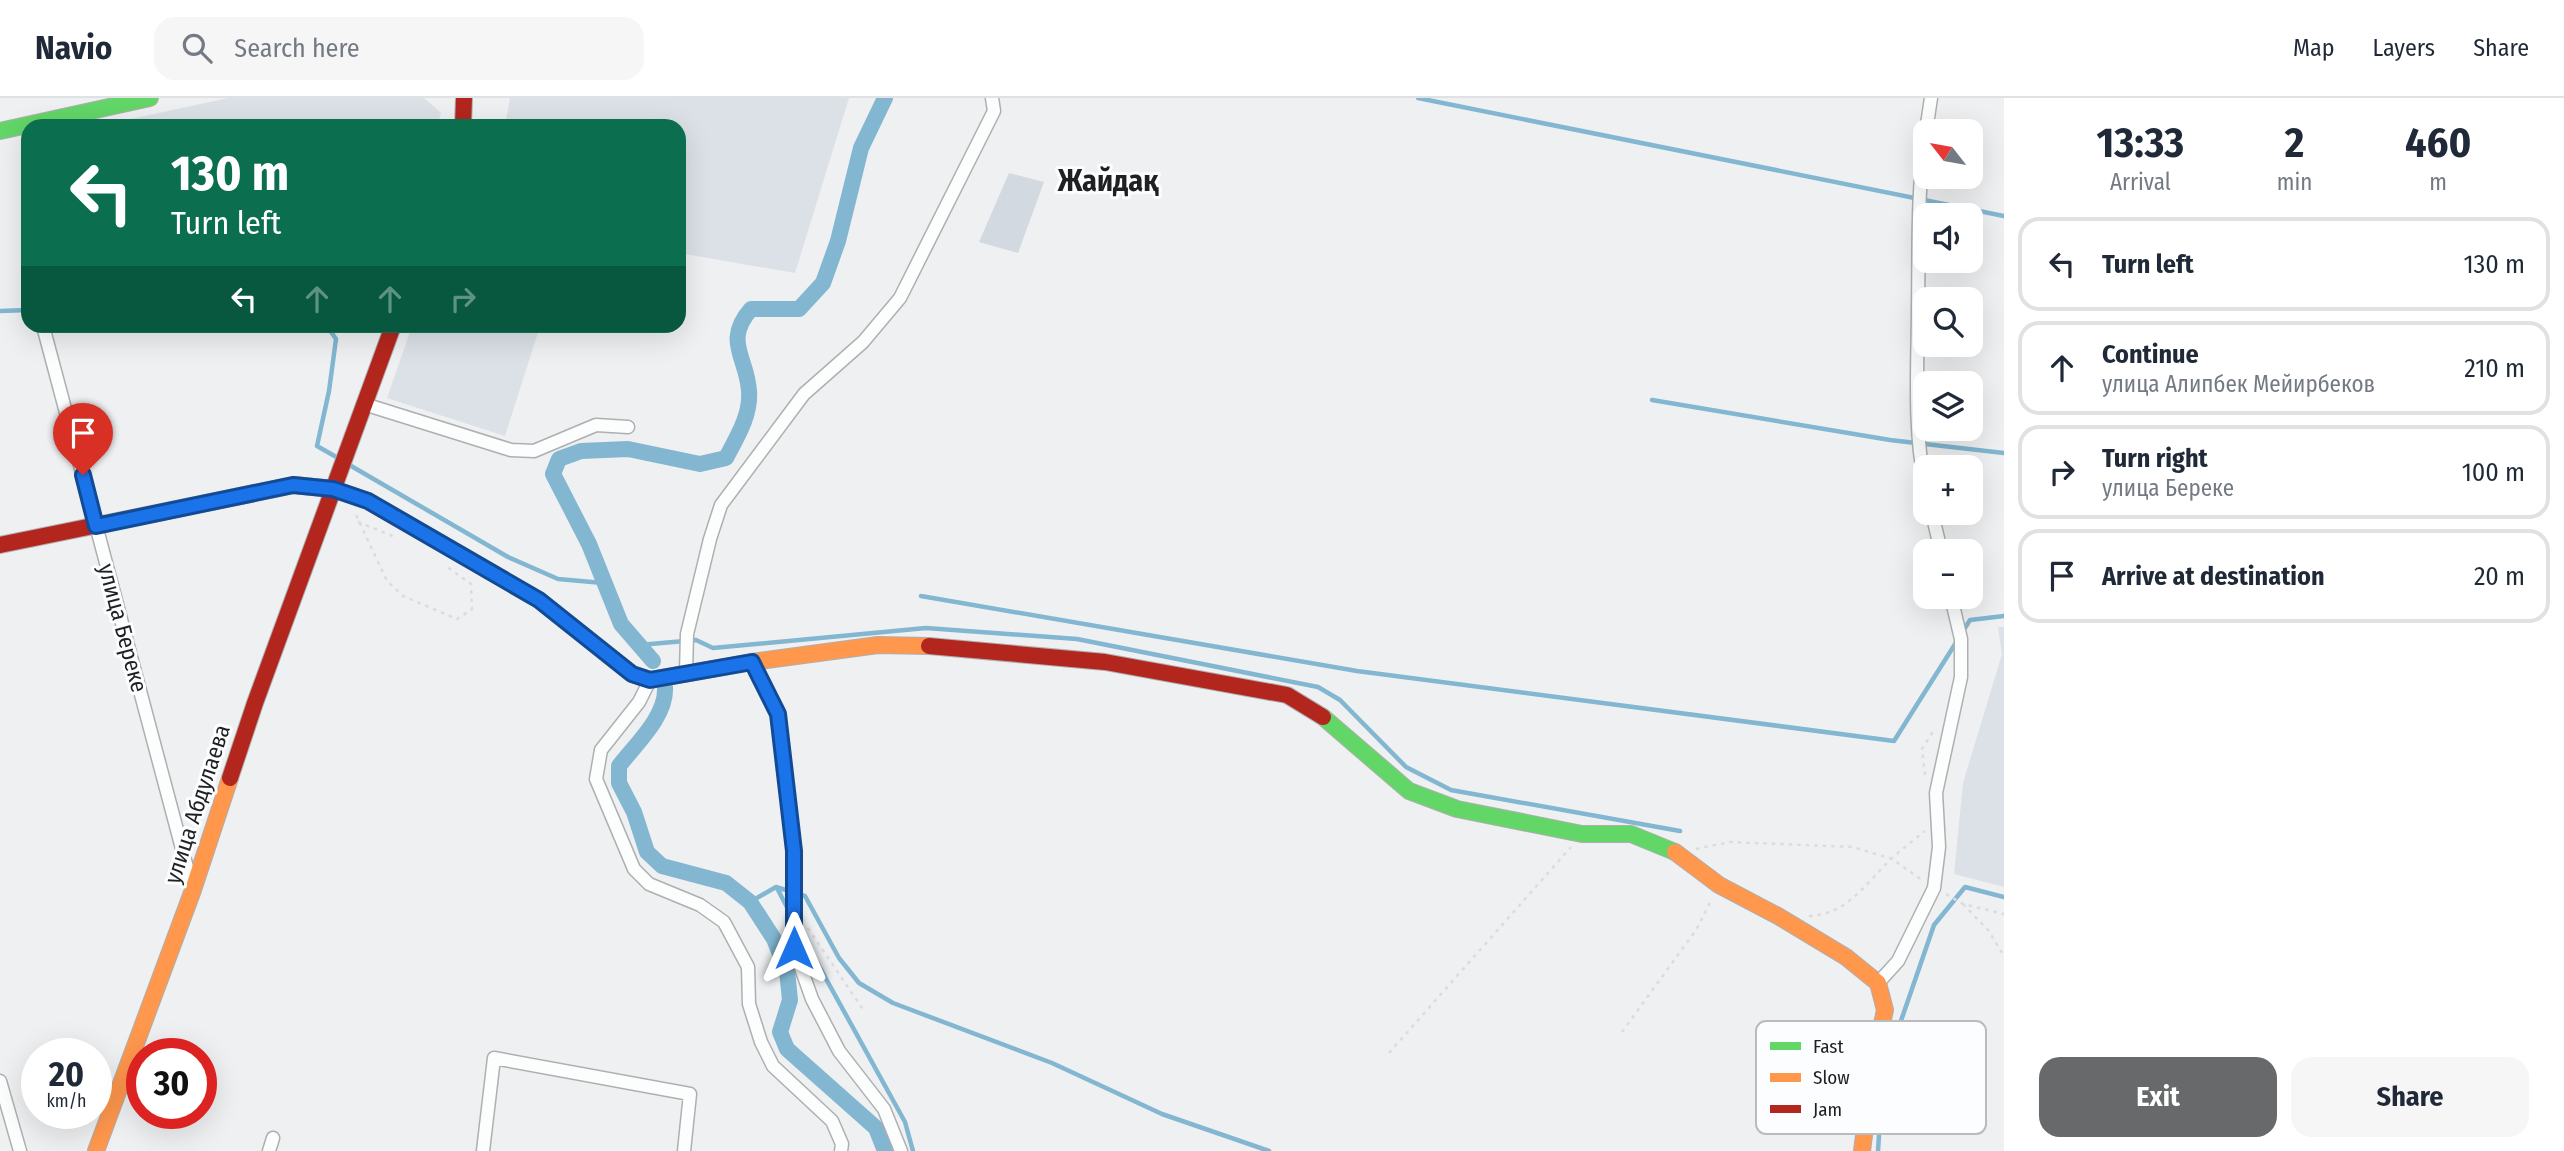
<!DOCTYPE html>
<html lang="en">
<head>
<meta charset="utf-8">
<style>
  body { margin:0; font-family:"Fira Sans Condensed",sans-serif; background:#f6f6f7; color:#1f2937; height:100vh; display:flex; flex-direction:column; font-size:26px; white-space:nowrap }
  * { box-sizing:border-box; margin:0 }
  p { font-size:23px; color:#747a83 }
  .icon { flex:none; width:38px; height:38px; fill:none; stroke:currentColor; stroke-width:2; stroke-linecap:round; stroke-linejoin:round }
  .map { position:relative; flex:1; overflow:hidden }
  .panel { display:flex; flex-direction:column; background:#fff; width:560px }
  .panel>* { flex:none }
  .hud { position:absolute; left:21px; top:21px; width:665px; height:214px; border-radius:21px; box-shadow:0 7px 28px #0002; background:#0b6e4f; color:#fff; overflow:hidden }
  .needle { width:46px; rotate:301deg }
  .fabs { position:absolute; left:1913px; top:21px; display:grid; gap:14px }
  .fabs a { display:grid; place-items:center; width:70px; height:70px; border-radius:14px; background:#fff; box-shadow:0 7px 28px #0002; font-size:35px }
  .speed { position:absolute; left:21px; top:940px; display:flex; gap:14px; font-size:35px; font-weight:700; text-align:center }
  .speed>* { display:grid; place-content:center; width:91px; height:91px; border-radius:50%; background:#fff; box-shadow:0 7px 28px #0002; line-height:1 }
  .speed small { font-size:18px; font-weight:400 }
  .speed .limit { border:10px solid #d22; background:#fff; color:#111 }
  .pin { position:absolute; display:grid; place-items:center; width:60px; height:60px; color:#fff; margin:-72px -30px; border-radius:50% 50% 50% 0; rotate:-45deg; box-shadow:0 0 7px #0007 }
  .pin .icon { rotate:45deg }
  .me { position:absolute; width:77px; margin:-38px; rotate:0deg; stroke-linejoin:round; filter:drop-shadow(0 0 5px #0008) }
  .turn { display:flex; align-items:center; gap:24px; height:147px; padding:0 35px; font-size:32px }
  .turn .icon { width:91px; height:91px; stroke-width:2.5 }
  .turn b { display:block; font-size:49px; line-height:60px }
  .lanes { display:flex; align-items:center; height:66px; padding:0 35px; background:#0003; justify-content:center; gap:35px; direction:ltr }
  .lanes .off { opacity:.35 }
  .eta { display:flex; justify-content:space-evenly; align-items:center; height:119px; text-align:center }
  .eta b { font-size:42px; font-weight:700; line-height:49px }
  .primary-button { display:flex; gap:14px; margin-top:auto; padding:14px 35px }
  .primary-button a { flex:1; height:80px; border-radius:21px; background:#67696a; color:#fff; font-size:28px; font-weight:700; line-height:80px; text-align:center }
  .primary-button a+a { background:#f6f6f7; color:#1f2937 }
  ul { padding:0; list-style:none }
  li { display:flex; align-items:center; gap:21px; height:94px; margin:0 14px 10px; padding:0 21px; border:4px solid #e0e1e3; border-radius:21px }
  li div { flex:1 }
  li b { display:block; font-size:26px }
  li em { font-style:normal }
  header { display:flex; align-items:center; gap:42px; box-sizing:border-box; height:98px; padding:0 35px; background:#fff; border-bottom:2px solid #e0e1e3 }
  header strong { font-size:33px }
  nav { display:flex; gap:38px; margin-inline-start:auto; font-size:24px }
  .search { width:490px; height:63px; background:#f6f6f7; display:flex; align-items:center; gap:18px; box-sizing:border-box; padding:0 24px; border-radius:21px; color:#747a83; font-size:26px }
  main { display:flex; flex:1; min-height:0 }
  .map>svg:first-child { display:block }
  .built { fill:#dce1e7 }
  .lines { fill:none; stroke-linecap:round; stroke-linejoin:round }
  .stream { stroke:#82b6d1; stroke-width:4.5 }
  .canal { stroke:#82b6d1; stroke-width:16 }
  .building { fill:#d3d9e0 }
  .street-casing { stroke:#aeafb1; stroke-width:15 }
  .fast-casing { stroke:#aeafb1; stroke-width:18 }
  .slow-casing { stroke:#aeafb1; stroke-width:18 }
  .jam-casing { stroke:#aeafb1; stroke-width:18 }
  .path { stroke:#dbdcdc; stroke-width:2.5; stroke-dasharray:3.5 5; stroke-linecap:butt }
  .street { stroke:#fcfdfd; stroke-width:12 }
  .fast { stroke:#63d668; stroke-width:16 }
  .slow { stroke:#ff974d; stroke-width:16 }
  .jam { stroke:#b3261e; stroke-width:16 }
  .route-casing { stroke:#114b97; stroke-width:18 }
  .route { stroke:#1a73e8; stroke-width:12 }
  .labels { text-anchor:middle; stroke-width:6; stroke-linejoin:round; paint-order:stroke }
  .street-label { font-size:23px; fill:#1f2021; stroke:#fcfdfe }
  .district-label { font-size:30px; font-weight:bold; fill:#1f2021; stroke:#fcfdfe }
  .key { fill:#fcfdfe; stroke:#babbbc; stroke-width:2 }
  .key-label { font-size:19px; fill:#1f2021 }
</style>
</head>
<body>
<header>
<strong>Navio</strong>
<div class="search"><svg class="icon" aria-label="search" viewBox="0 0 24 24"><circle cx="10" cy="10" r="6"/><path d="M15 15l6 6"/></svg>Search here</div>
<nav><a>Map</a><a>Layers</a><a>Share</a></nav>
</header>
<main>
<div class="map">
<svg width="2004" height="1053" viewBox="0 0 2004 1053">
  <rect width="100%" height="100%" fill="#eef0f2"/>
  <path class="built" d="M228,0H424L441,15L437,28L103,27Z
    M510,0H849L795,175L679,155V28H505Z
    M412,228H540L505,338L387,300Z
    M1998,529H2004V789L1954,776L1963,685L2002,556Z"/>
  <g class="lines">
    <path class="stream" d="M1418,0L2004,118
      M0,213L28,212
      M327,228L336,241L329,293L317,348L338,360
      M1652,302L1890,342L2004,355
      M346,365L508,459L558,481L603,485
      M921,498L1357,573L1894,643L1957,543
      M1963,533L1970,522L2004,518
      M639,547L696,542L713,550L926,530L1077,541L1318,589L1340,602L1406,669L1451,692L1680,733
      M777,790L789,813
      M750,804L776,789L805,798L839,860L859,885L893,905L1052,965L1162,1016L1269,1053
      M798,830L905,1024L913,1053
      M1878,1053L1883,975L1934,827L1965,789L2004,799"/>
    <path class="canal" d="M653,563L621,526L589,446L553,376L559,361L581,353L628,351L700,366L726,360C737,339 751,317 749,293C747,259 723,243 751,211H799L823,185L838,143L861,50L885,0
      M665,589C667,618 636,646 619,668V685L634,714L647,754L662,768L726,785L750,804L774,841L787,873L790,902L780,934L787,951L876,1030L885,1053"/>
  </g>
  <path class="building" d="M1009,75L1044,84L1018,155L979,144Z"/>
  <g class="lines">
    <g class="street-casing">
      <path id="street" d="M1926,33L1931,0
        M1925,41C1917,96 1919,152 1918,208C1918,263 1913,332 1925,385
        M43,228L193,792
        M364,306L511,352L534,353L596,327L628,329
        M1932,415L1941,453
        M752,564L778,616L794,753V850L812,901L839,953L884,1011L901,1053
        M686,575L687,536L710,441L721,407L804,296L863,244L900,200L994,13L992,0
        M650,582L639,604L601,652L596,681L634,771L649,786L700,807L724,824L748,869L749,906L761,944L773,968L832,1023L842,1046L841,1053
        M1878,885L1898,863L1934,790L1939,749L1936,695L1961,579V541L1951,499
        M0,983L20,1053
        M269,1053L273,1040
        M483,1053L494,960L690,996L684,1053"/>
    </g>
    <g class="fast-casing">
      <path id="fast" d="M0,33L150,0
        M1323,619L1409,693L1457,711L1582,736H1631L1675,754"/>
    </g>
    <g class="slow-casing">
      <path id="slow" d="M432,440L539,502L632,576L650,582L752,564L878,547L929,548
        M1675,754L1719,787L1778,818L1846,859L1878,885L1885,912L1873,968L1862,1053
        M96,1053L193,792L230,680"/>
    </g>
    <g class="jam-casing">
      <path id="jam" d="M463,28L464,0
        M0,447L294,387L333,391L368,403L432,440
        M929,548L1105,564L1287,597L1323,619
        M230,680L255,605L393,228"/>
    </g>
    <path class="path" d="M356,417L387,483L403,498L457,521L472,511L471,486L446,468
      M358,424L395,439
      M1925,677L1922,651L1934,632
      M1696,751L1730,744L1853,749L1892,761L1922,782
      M1946,796L1963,806L2004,816
      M1963,806L1988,832L2004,858
      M1809,818C1847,817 1866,785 1891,761C1902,751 1914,742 1925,733
      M808,830L864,913
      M1622,934L1696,832L1711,803
      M1389,955L1571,749"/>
    <use href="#street" class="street"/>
    <use href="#fast" class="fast"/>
    <use href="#slow" class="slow"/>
    <use href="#jam" class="jam"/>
  </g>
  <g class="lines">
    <g class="route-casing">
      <path id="route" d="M83,377L96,428L293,387L333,391L368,403L539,502L632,576L650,582L752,564L778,616L794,753V850"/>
    </g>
    <use href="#route" class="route"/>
  </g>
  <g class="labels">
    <g class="street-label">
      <text transform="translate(123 530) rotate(75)" y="8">улица Береке</text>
      <text transform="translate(197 706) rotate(-72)" y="8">улица Абдулаева</text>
    </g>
    <g class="district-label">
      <text x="1108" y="93">Жайдақ</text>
    </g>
  </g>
  <rect x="1756" y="923" width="230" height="113" rx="10" class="key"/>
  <rect x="1770" y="944" width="31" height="8" fill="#63d668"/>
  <rect x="1770" y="975" width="31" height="9" fill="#ff974d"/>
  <rect x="1770" y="1007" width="31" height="8" fill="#b3261e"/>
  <g class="key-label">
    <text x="1813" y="955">Fast</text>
    <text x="1813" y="986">Slow</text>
    <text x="1813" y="1018">Jam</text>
  </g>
</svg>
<div class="fabs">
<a><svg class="needle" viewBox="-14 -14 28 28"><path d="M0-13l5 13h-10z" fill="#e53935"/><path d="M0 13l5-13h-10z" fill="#747a83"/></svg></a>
<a><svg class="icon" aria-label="sound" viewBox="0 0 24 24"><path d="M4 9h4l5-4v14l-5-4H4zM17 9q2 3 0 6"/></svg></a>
<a><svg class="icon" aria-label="search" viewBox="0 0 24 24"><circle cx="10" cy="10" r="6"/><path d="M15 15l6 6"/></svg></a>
<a><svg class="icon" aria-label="layers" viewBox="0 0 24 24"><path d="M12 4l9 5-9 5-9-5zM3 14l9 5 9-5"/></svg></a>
<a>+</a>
<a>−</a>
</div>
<div class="speed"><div>20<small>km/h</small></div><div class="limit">30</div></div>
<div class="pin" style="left:83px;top:377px;background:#d93025"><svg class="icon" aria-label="arrive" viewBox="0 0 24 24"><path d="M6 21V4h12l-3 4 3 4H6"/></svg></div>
<svg class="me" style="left:794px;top:850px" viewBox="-20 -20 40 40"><path d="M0-17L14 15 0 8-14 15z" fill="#1a73e8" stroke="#fff" stroke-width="4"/></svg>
<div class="hud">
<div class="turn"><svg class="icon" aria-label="left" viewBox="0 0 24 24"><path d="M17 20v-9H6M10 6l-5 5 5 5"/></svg><div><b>130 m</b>Turn left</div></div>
<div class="lanes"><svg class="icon" aria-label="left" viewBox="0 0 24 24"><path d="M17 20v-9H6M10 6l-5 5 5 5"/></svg><svg class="icon off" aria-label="ahead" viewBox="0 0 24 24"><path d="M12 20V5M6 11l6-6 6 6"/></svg><svg class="icon off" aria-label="ahead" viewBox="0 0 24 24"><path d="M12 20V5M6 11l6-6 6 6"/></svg><svg class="icon off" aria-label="right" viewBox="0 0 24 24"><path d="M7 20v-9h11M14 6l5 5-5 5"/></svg></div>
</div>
</div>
<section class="panel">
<div class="eta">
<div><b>13:33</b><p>Arrival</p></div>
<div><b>2</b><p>min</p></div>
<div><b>460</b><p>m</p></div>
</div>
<ul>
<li><svg class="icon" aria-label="left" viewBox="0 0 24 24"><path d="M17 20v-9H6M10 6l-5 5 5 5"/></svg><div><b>Turn left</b></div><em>130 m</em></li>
<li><svg class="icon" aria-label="ahead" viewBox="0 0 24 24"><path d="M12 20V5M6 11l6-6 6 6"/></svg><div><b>Continue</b><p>улица Алипбек Мейирбеков</p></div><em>210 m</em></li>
<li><svg class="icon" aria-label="right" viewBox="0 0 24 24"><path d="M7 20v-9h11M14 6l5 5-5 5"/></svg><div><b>Turn right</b><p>улица Береке</p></div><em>100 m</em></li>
<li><svg class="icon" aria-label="arrive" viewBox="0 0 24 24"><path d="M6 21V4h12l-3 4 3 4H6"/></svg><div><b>Arrive at destination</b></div><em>20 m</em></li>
</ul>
<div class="primary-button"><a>Exit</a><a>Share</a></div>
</section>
</main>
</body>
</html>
